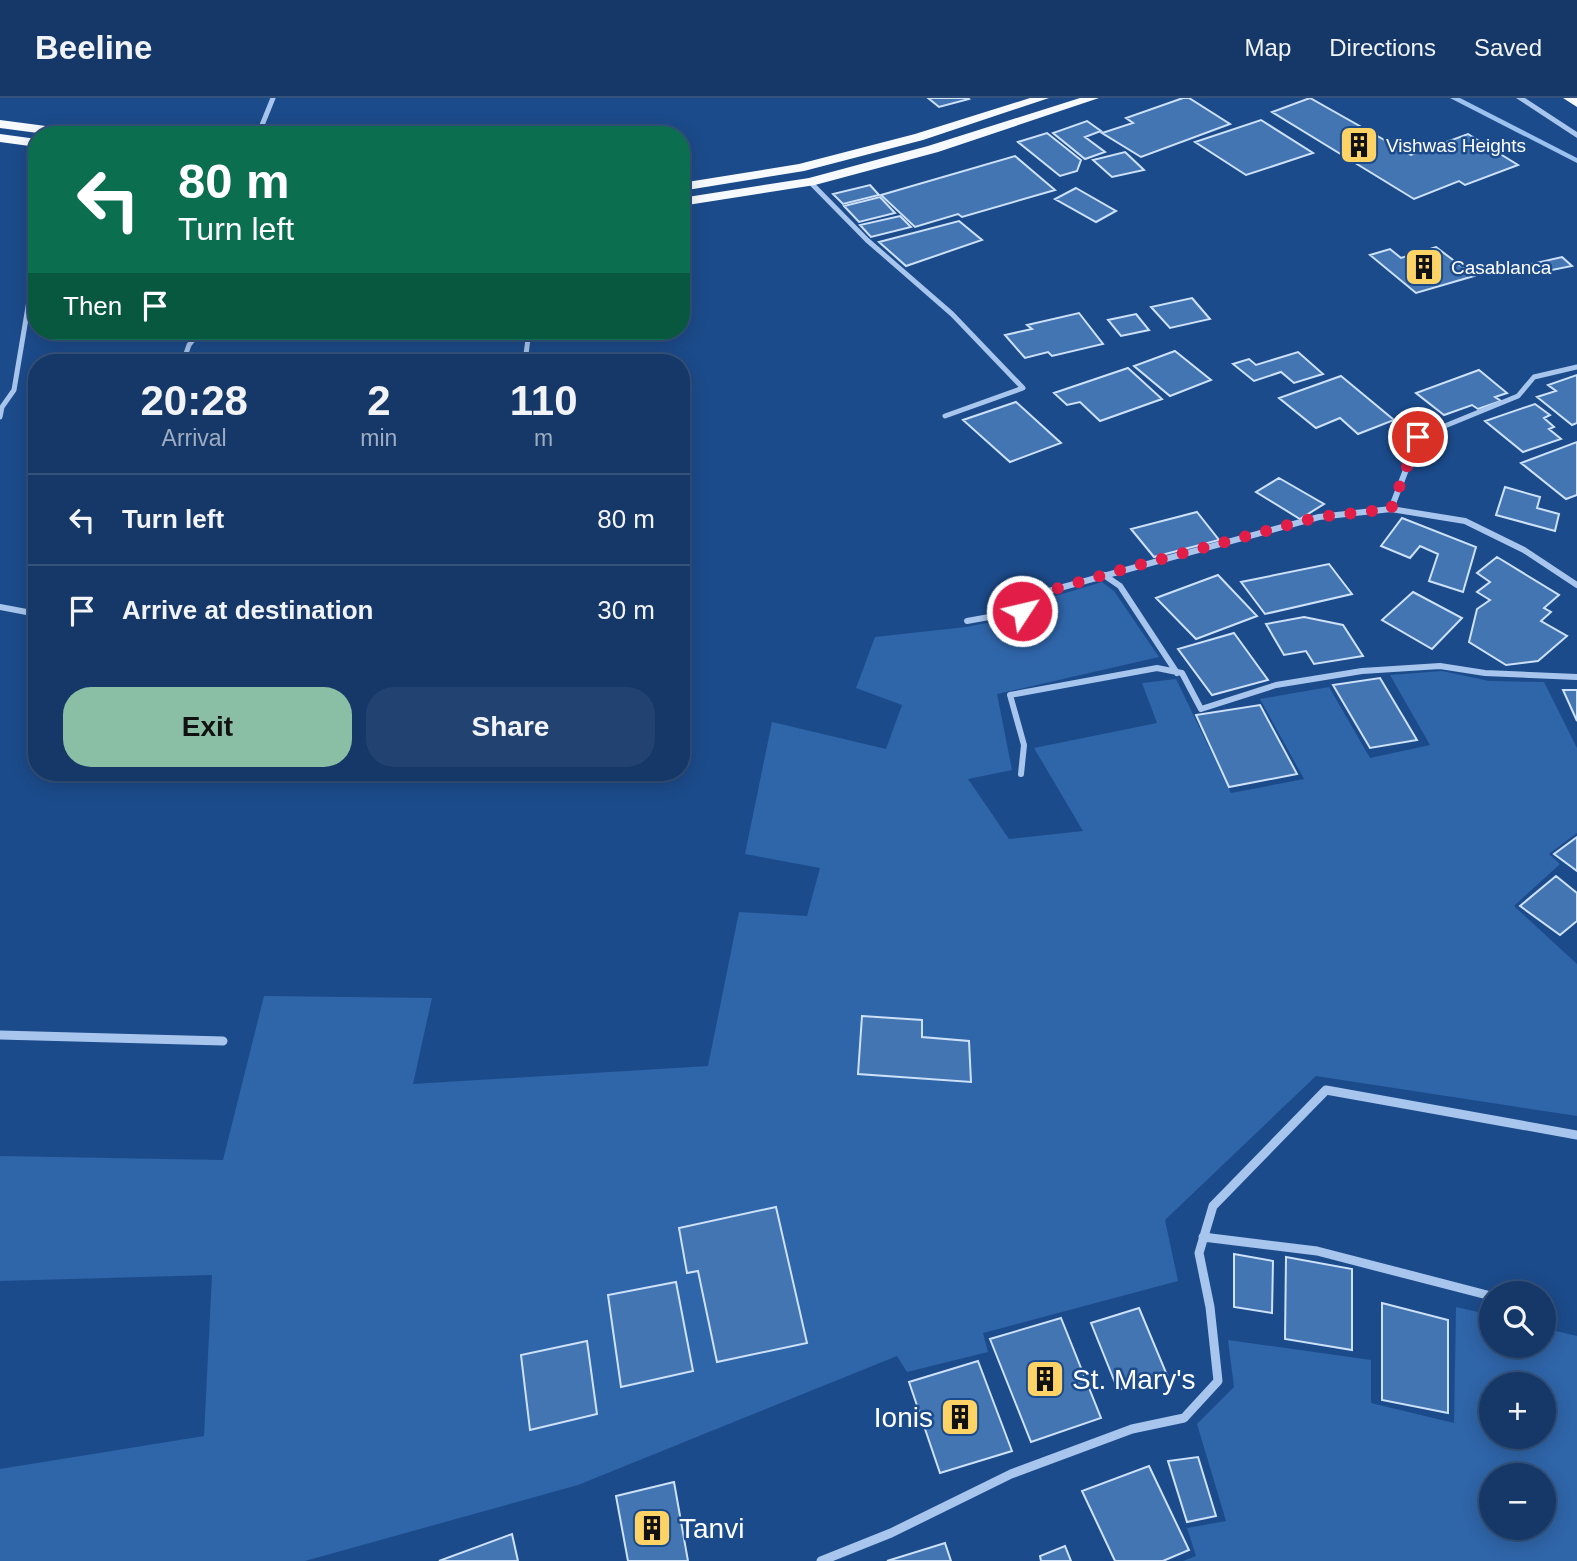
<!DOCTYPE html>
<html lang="en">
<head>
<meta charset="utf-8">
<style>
  body { margin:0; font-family:Arial,sans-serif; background:#224371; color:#f1f3f6; height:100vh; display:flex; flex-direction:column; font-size:26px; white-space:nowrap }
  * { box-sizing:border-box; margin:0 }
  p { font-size:23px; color:#9dacc0 }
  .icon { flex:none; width:38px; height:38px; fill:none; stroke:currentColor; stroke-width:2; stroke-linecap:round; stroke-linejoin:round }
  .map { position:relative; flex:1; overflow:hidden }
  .side { position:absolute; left:28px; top:256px; width:662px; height:427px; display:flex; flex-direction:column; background:#153868; border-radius:28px; box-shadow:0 4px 18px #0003,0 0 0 2px #34527c }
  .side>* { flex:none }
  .top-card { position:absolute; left:28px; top:28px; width:662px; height:214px; border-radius:28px; box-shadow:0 4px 18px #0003,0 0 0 2px #34527c; background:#0b6e4f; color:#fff; overflow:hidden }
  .controls { position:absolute; left:1479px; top:1183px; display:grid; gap:14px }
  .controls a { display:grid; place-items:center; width:77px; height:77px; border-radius:50%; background:#153868; box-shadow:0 4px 18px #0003,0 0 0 2px #34527c; font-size:35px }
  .pin { position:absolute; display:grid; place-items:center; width:60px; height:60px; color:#fff; margin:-30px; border:4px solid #fff; border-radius:50%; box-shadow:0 2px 7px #0007 }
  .me { position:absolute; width:77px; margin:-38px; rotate:55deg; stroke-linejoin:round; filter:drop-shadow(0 0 5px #0008) }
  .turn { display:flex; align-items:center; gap:24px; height:147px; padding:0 35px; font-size:32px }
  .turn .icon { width:91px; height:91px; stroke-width:2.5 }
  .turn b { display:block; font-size:49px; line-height:60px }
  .then { display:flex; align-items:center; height:66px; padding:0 35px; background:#0003; gap:14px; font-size:26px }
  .eta { display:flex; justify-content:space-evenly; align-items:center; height:119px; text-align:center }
  .eta b { font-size:42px; font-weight:700; line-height:49px }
  .action { display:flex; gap:14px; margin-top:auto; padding:14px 35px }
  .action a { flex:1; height:80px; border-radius:28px; background:#8abfa5; color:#111; font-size:28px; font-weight:700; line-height:80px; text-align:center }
  .action a+a { background:#224371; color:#f1f3f6 }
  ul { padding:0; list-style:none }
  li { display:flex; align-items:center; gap:21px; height:91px; padding:0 35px; border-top:2px solid #34527c }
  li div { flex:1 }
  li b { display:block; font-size:26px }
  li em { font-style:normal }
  header { display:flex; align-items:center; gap:42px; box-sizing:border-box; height:98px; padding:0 35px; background:#153868; border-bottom:2px solid #34527c }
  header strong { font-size:33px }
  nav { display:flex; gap:38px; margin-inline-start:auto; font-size:24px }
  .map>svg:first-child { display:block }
  .green { fill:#2f65a9; fill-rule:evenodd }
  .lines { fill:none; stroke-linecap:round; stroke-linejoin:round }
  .stream { fill:#9bc1ef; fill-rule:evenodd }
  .building { fill:#4475b3; stroke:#cde1f9; stroke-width:2 }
  .minor-far2 { stroke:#a8c6ed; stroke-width:5 }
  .minor-far1 { stroke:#a8c6ed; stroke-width:6 }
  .minor { stroke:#a8c6ed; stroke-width:9 }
  .tertiary { fill:#a8c6ed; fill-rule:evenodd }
  .trunk { fill:#f6faff; fill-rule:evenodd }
  .route { stroke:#e11d48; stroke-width:12; stroke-dasharray:0 21.6 }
  .labels { text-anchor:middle; stroke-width:5; stroke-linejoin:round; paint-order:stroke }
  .far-poi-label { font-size:19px; fill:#fff; stroke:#1c4b8b; text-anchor:start }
  .near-poi-label { font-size:28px; fill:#fff; stroke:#1c4b8b; text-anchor:start }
</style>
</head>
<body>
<header>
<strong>Beeline</strong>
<nav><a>Map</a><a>Directions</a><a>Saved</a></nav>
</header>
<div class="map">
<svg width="1577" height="1463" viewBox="0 0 1577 1463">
  <rect width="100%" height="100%" fill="#1c4b8b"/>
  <path class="green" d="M1102,484L1114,493L1159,559L997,596L1012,672L968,681L1009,741L1083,733L1034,650L1157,625L1142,585L1176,581L1231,695L1304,681L1260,601L1329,589L1370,660L1430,647L1390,577L1442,573L1489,583L1544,584L1577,650V735L1549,756L1560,766L1514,808L1577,866V1018L1316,978L1165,1122L1178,1183L983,1235L988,1254L907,1274L897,1258L578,1387L305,1463H0V1371L204,1338L212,1177L0,1183V1058L223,1062L264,898L432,900L413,986L708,968L739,814L807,818L820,770L745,756L772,624L886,651L902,607L856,590L875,539L966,529L1029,517L1049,500Z
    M1456,1209L1491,1217V1248H1544V1230L1577,1238V1463H1183L1196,1458L1187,1430L1226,1423L1197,1326L1234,1289L1228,1242L1371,1262V1305L1454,1325ZM1491,1286H1544V1339H1491ZM1491,1377H1544V1430H1491Z"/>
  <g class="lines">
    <path class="stream" d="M1450,0H1460L1577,60V65Z"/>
  </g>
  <path class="building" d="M928,0H968L969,1L939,9Z
    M1183,0H1189L1230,26L1141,59L1102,35L1133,25L1126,20Z
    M1310,0L1411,57L1468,36L1518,67L1465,87L1459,83L1414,101L1272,14Z
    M1261,22L1313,55L1246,77L1195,44Z
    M1087,23L1101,33L1085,39L1105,54L1085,61L1053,35Z
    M1047,35L1081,62L1077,73L1060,78L1018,44Z
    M1125,54L1144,72L1112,79L1093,62Z
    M1015,58L1055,92L962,119L958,116L915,129L881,97Z
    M870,87L879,97L843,106L833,96Z
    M1076,90L1116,113L1096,124L1055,101Z
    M880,99L895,115L859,124L844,108Z
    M900,118L911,129L871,139L860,127Z
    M959,123L982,142L906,168L879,144Z
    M1436,149L1474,178L1416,195L1370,157L1390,151L1401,160Z
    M1562,159L1572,168L1532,176L1523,168Z
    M1192,200L1210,221L1170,230L1151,209Z
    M1079,215L1103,246L1052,258L1048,254L1025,260L1005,237L1032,231L1027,227Z
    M1136,216L1149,232L1121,238L1108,222Z
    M1175,253L1211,282L1170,298L1134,268Z
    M1298,254L1323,276L1294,285L1281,274L1254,283L1233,266L1249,261L1256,267Z
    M1128,270L1162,301L1100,323L1080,304L1067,307L1054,295Z
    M1479,272L1507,295L1495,299L1501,303L1478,311L1472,307L1444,317L1416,295Z
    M1577,277V325L1572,327L1537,299L1556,293L1548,287Z
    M1341,278L1394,322L1358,336L1340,320L1316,330L1279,300Z
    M1016,304L1061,345L1010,364L963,322Z
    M1535,306L1550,317L1544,320L1554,329L1549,331L1561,341L1523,354L1485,323Z
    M1577,344V397L1566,401L1521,365Z
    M1279,380L1324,406L1300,421L1256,394Z
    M1505,389L1540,399L1537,410L1559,416L1555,433L1496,417Z
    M1197,414L1219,442L1154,459L1131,431Z
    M1402,420L1476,449L1463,494L1429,483L1438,456L1420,448L1410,460L1381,448Z
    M1497,459L1559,497L1544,510L1551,514L1541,523L1567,538L1538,563L1506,567L1469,544L1477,511L1490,502L1477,494L1490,484L1477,475Z
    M1329,466L1352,496L1265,516L1241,484Z
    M1218,477L1257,518L1196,541L1156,500Z
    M1413,494L1462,520L1432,551L1382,522Z
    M1304,519L1343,527L1363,558L1314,566L1306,553L1284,557L1266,526Z
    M1234,535L1268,582L1212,597L1178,551Z
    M1380,580L1417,642L1370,650L1333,587Z
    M1563,592H1577V623Z
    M1260,607L1297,676L1229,689L1196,617Z
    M1577,739V773L1554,756Z
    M1556,778L1577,795V823L1560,837L1520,808Z
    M862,918L922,922V939L969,943L971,984L858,976Z
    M776,1109L807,1245L717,1264L698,1173L687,1175L679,1130Z
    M1234,1156L1273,1163L1272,1215L1234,1209Z
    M1286,1159L1352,1171V1252L1285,1241Z
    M676,1184L693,1273L621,1289L608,1197Z
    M1382,1205L1448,1222V1315L1382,1302Z
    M1139,1210L1167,1277L1118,1292L1091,1225Z
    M1061,1220L1101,1320L1031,1344L990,1241Z
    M587,1243L597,1316L530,1332L521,1257Z
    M978,1263L1012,1353L940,1375L909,1284Z
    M1198,1359L1216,1418L1187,1424L1168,1363Z
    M1149,1368L1189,1452L1163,1463H1115L1082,1393Z
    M674,1384L688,1463H628L616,1398Z
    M512,1436L518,1463H439Z
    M945,1445L951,1463H887Z
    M1065,1448L1071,1463H1041L1040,1458Z"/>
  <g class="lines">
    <path class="minor-far2" d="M258,37L273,0
      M810,84L867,142L952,216L1023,290L945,318
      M183,264L189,247L200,233
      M525,264L529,233
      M0,319L2,309L14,292L30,197L37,189
      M1406,371L1418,339L1518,298L1534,279L1577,269"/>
    <path class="minor-far1" d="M1391,411L1407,369
      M1104,477L1120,488L1177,575
      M0,509L37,516
      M967,523L1022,513L1045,494L1319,419L1391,411L1465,423L1524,452L1577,487
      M1021,676L1024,647L1010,597L1157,570L1182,575L1201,611L1276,587L1362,573L1440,568L1485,575L1577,579"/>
    <path class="minor" d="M0,937L223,943
      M1203,1139L1317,1153L1491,1198
      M821,1463L891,1435L1011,1376L1132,1331L1184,1320L1218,1283L1210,1209L1199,1155L1213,1108L1326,992L1577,1037"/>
    <path class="tertiary" d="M1516,0H1525L1577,34V40Z"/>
    <path class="trunk" d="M1030,0H1049L923,42L804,73L681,93V85L799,66L915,36Z
      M1080,0H1099L938,54L815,87L681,108V100L809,80L928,48Z
      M1563,0H1577V9Z
      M0,22L84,33L90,37H53L0,30Z
      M0,36L37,41V49L0,44Z"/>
  </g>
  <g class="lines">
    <path class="route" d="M1022,513L1045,494L1117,473L1318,419L1391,411L1418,339"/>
  </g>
  <defs>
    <g id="building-square" transform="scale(2.0125)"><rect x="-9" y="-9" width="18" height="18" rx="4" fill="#fdd366" stroke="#1c4b8b"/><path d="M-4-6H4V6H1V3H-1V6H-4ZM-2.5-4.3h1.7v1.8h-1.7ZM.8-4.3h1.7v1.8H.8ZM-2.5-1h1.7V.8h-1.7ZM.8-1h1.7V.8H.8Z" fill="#111"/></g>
  </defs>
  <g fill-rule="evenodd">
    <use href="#building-square" x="1359" y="47"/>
    <use href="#building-square" x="1424" y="169"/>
    <use href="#building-square" x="1045" y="1281"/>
    <use href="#building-square" x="960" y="1319"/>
    <use href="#building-square" x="652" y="1430"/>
  </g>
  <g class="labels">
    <g class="far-poi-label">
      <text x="1386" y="54">Vishwas Heights</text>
      <text x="1451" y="176">Casablanca</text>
    </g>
    <g class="near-poi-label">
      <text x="1072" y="1291">St. Mary's</text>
      <text x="933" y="1329" text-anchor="end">Ionis</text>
      <text x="679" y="1440">Tanvi</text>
    </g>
  </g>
</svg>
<div class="controls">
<a><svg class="icon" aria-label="search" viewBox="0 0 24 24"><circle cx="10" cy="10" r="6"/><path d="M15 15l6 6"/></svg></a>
<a>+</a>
<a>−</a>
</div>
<div class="pin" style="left:1418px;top:339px;background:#d93025"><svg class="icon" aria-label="arrive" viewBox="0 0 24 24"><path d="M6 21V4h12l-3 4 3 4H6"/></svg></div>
<svg class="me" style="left:1022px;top:513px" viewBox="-20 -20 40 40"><circle r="17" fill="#e11d48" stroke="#fff" stroke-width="3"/><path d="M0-11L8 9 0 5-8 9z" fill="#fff"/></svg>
<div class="top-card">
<div class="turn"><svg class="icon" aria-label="left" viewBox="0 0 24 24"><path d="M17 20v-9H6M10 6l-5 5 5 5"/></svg><div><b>80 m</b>Turn left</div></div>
<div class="then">Then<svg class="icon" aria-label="arrive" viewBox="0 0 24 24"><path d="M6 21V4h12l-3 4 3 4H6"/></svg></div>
</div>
<section class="side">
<div class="eta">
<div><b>20:28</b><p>Arrival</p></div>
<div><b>2</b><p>min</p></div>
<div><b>110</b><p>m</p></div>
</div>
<ul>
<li><svg class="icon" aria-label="left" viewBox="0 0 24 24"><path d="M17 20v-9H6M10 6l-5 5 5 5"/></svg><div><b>Turn left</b></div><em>80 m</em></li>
<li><svg class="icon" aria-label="arrive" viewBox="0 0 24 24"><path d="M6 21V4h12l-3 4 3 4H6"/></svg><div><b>Arrive at destination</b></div><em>30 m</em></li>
</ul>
<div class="action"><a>Exit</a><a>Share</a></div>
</section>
</div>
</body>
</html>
